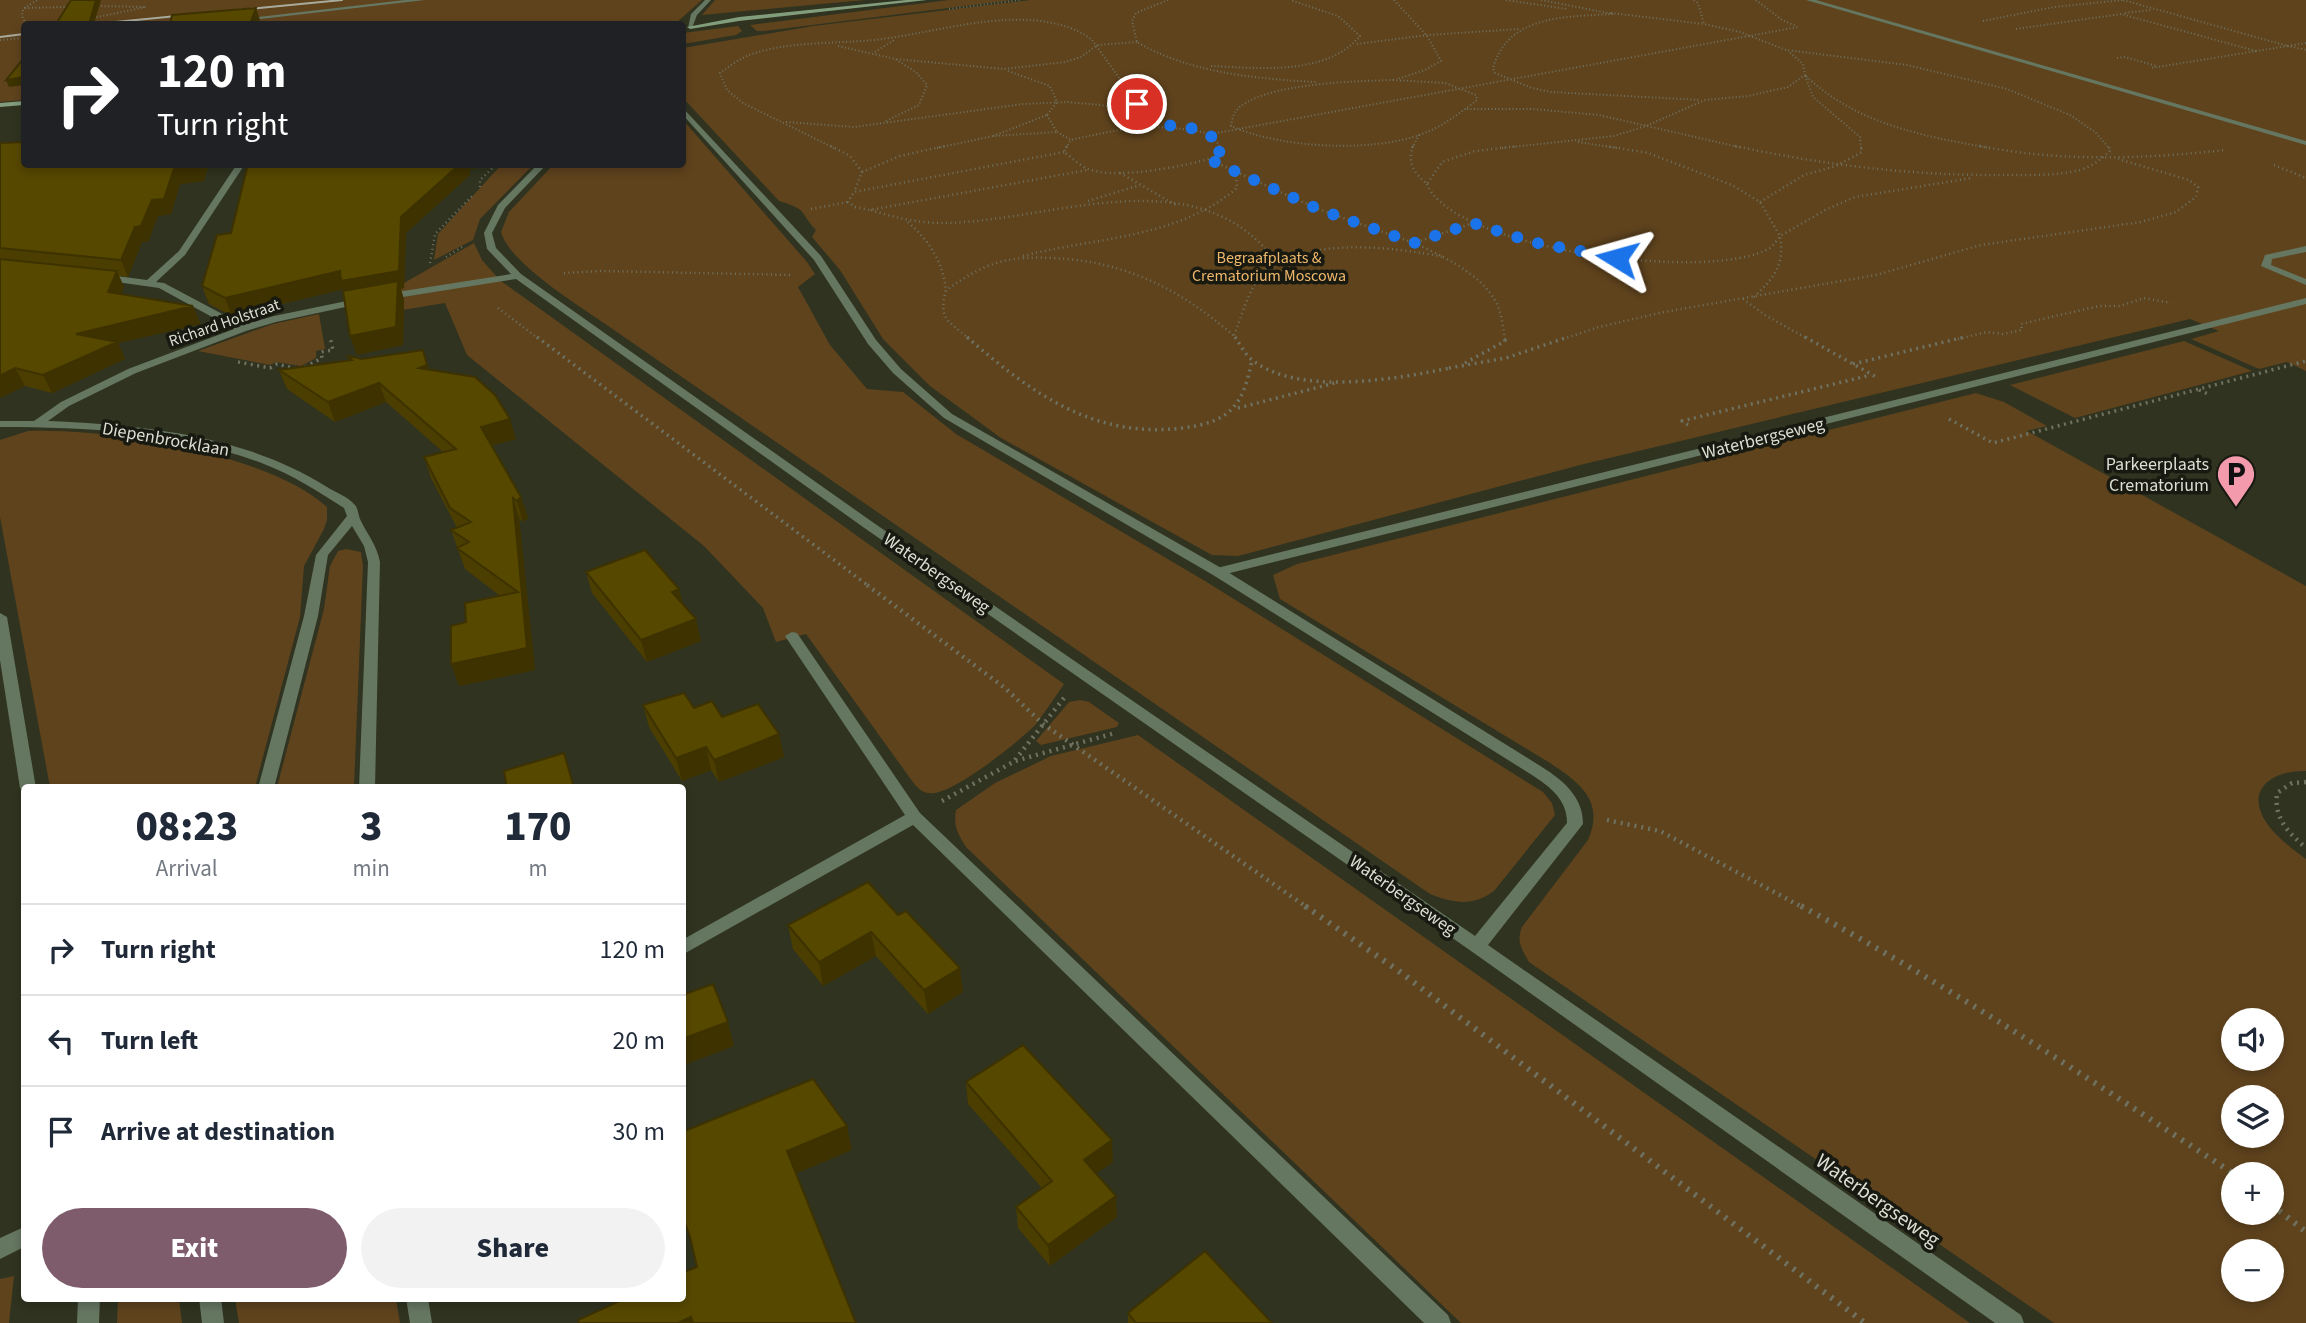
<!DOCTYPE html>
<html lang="en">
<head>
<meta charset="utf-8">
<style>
  body { margin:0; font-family:"Source Sans 3",sans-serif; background:#f2f2f3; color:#1f2937; height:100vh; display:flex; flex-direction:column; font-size:26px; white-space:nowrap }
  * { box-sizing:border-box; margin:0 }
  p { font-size:23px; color:#747a83 }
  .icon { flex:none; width:38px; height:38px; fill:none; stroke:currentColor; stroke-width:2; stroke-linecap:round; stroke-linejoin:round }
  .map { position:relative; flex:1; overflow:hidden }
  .details { position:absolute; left:21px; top:784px; width:665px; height:518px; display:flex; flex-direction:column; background:#fff; border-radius:7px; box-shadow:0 4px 10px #0003 }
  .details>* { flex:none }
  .hud { position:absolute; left:21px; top:21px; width:665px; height:147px; border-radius:7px; box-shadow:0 4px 10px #0003; background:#202124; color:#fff; overflow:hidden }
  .buttons { position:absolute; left:2221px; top:1008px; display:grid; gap:14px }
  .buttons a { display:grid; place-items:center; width:63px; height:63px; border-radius:50%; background:#fff; box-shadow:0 4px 10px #0003; font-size:35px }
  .pin { position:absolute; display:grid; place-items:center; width:60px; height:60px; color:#fff; margin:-30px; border:4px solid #fff; border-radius:50%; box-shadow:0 2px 7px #0007 }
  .me { position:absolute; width:77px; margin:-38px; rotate:278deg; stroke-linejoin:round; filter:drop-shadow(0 0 5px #0008) }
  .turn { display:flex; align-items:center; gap:24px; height:147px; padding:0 21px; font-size:32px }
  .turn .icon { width:91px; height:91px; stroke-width:2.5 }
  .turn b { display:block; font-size:49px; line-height:60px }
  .eta { display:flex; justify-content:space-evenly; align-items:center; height:119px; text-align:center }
  .eta b { font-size:42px; font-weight:800; line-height:49px }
  .button { display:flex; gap:14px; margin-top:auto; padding:14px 21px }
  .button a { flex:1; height:80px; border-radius:42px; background:#7e5c6c; color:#fff; font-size:28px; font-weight:800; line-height:80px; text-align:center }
  .button a+a { background:#f2f2f3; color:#1f2937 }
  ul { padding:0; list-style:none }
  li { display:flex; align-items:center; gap:21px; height:91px; padding:0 21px; border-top:2px solid #e0e1e3 }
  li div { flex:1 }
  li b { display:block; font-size:26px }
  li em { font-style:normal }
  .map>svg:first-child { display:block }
  .green { fill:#5f431d; fill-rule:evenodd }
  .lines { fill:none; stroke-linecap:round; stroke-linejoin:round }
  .path-far4 { stroke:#6f7261; stroke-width:2; stroke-dasharray:1 2.5; stroke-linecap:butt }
  .path-far3 { stroke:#6f7261; stroke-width:2.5; stroke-dasharray:1 3.5; stroke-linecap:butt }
  .path-far2 { stroke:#6f7261; stroke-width:3.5; stroke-dasharray:2 4.5; stroke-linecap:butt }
  .path-far1 { stroke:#6f7261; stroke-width:4.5; stroke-dasharray:2 5; stroke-linecap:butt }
  .path { stroke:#6f7261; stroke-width:6; stroke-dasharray:2.5 7; stroke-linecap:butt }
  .service { fill:#657661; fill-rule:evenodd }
  .pedestrian { fill:#657661; fill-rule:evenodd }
  .minor { fill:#657661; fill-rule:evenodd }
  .secondary { fill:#829d7c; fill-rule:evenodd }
  .tram { stroke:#a8ab9c; stroke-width:2 }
  .wall { fill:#4b3e00 }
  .shaded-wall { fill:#3d3200 }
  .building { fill:#574800; stroke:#3d3200; stroke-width:2 }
  .route { stroke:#1a73e8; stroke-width:12; stroke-dasharray:0 21.6 }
  .labels { text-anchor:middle; stroke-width:7; stroke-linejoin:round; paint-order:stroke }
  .far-park-label { font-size:16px; fill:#f0b86c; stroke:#181a11 }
  .far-street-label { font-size:16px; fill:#dcdfd2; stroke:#181a11 }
  .street-label { font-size:18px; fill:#dcdfd2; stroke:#181a11 }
  .poi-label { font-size:18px; fill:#dcdfd2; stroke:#181a11; text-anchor:end }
  .near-street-label { font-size:21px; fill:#dcdfd2; stroke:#181a11 }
</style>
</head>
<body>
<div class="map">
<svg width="2306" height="1323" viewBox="0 0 2306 1323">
  <rect width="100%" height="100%" fill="#2f331f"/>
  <path class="green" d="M0,0H702L675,24H24V100L0,102Z
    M715,0H865L702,15Z
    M949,0H1013L764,31H757L750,25Z
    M1030,0H2306V371L2287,362L2259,369L2191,339L2219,331L2190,319L1580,465L1238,556L1212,555L1001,438L930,386L883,339L840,270L812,237L816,230C798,211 809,210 779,201L683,98V48L813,26Z
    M738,26L742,31L736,35L683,44V33Z
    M683,120L807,262L815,274L798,287L830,345L867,389L903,392L956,434L1205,581L1543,792L1552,803L1555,815L1494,891C1472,907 1453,903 1430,894L614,330C585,309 510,265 501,232L509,212L553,165L682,164Z
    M501,165H533L480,219L473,240L434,260L438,234Z
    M474,243L482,260L497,277L391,294L390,291Z
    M501,281L1064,684C1055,697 1046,711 1036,724C1020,741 957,791 934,793C925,794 921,791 915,785L806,634L776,642L763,608L704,546L467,355L445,303L402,310L401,297Z
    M319,314L325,349L316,351V358L301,366L276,362L270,365L198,351L273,324Z
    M2184,341L2252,371L2075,418L2010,385Z
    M1976,393L2004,402L2047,426L2027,431L2306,586V771C2272,770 2243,790 2268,825C2278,838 2292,849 2306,859V1323H2054L1529,962C1522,950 1516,941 1522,927L1588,840C1605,801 1580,783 1550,763L1280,599L1273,575L1297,564ZM2233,1020H2272V1059H2233ZM2233,1097H2272V1136H2233ZM2233,1174H2272V1213H2233ZM2233,1251H2272V1290H2233Z
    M28,431C107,428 267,453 327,507V520L324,529L304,566L300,617L255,787H50L0,517V440Z
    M346,549L361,552L363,566L354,787H277L324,609L330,566L338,551Z
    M1080,700L1089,702L1119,723L1117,727L1041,745L1036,741L1069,702Z
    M1138,735L1970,1323H1461L966,847C958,834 953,826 956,810L995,783L1051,756Z
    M14,1276L9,1323H0V1279Z
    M118,1299H179L182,1323H117Z
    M235,1299H396L400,1323H239Z"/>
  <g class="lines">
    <path class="path-far4" d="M1168,0L1136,13L1132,21L1137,42C1189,73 1258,79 1317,82
      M1394,0L1427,36L1441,61L1425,70L1397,79
      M1506,0L1567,9
      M1541,0L1613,14C1567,17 1508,14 1493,68L1495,73L1532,88L1551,92L1700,100
      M1694,0L1698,3L1704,24L1740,32L1786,50L1907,65L2007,89L2070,115L2095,132L2109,148
      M1756,0L1782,20L1796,26
      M2123,0L2288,46L2151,68
      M25,8L70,7
      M949,9L1021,0
      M1611,13L1704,24
      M2125,13L2151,10
      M93,18L146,7L97,6
      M1983,21L2054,7L2123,0
      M26,24L22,16L23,9L37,0
      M2016,29L2121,14L2256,51
      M0,40L24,38
      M2306,43L2288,46L2306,50
      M1357,44L1428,35L1519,29
      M838,46L895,59
      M875,52L894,40
      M2117,58L2125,57L2156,66
      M1211,66C1258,68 1327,76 1360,36L1338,16L1290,0
      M1008,71L1050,86L1057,102L1047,115
      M1393,80L1445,83L1476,95L1477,100C1460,113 1442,127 1422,134C1372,153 1279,148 1231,126C1232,121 1233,114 1236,111C1259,83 1358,81 1393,80Z
      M1467,109H1533L1599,115L1743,148
      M1047,115L1057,132L993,136Z
      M886,121L919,105L927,85L916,72L895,59L1004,69L1065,62L1081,57L1097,45L1137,42
      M786,122L854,127L1023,104L1067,102L1101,105L1145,115
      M1057,132L1071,140
      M1211,134L1221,148
      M1211,134L1798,27
      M1578,142L1617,148
      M834,148L743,103L727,90L720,73C730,66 740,58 752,54C791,41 833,44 874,40C926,34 979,17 1032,20C1053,22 1076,27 1092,40L1152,124
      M937,148L993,136
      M1066,148L1071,140C1122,128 1159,122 1211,134
      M1412,148L1419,135
      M1502,148L1614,136L1646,126L1705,100L1748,96L1788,87L1805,75L1803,64L1788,51
      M1861,148L1860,137L1813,97L1805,75C1856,124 1922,136 1990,148"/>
    <path class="path-far3" d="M831,146L850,156L862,172L854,192
      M1067,146L1064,152C1071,157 1078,164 1086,168C1113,181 1187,166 1215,157L1221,146
      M1413,146C1407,163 1414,173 1427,184L1442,162L1475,151L1518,146
      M1735,146C1824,165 1914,176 2005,175C2030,175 2056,176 2080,170C2093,166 2102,159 2111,150L2108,146
      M1980,146C2062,162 2142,159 2225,150
      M1064,152L854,192L848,202L855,207L870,210L1087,170
      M2274,165L2306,178
      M1232,170L1318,209L1414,243
      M862,172L900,156L945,146
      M1120,173L1176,205
      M1427,184C1453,250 1712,283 1770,248C1774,245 1777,240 1780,236L1760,202L1732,185L1648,153L1606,146
      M480,187V180L497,164
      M1088,201L1140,185
      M1760,202L1804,175L1836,166L1862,152L1861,146
      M811,209L848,202
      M871,210C895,218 919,223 944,223C1047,222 1189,158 1269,253L1265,272
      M908,222C930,242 942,260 946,290
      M1473,223L1414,243C1444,257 1483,274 1498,306C1502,316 1503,328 1505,339
      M1023,256C1096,237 1177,239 1237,188L1236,176L1228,168L1210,160
      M446,257L462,247
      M430,263L435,234L474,194
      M564,273L602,271L793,275
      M1754,297C1774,278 1785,265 1780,236L1827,209L1855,197L1972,178
      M1743,299L1765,315L1808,339
      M498,308L539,339
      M969,339C948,320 938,320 946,290C961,280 976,270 993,264C1016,256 1043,257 1067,259C1133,265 1185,293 1234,336
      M1236,339L1234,336C1242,316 1248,287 1265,273C1306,236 1394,247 1444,257
      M1563,339L1599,327L1664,312L1876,275L1981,245L2141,222L2176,212L2196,197L2198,187L2189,180L2118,159
      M1958,339L1987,332L2003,334L2022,330L2021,324L2099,306H2120L2144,298L2171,303"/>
    <path class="path-far2" d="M537,337L870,587
      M967,337C1031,393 1094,439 1183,428C1231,422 1243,405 1252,360
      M1235,337C1240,344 1244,353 1251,359C1297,397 1396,379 1450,368
      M1805,337L1878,378
      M238,362L270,368L277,364L297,369
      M1465,363L1505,341L1504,337
      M1853,364L1965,337
      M305,367L322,358L321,352L333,350L330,337
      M1449,368L1506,358L1568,337
      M2199,390L2208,394
      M1238,408L1335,383
      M1949,419L1993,443L2306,361
      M1688,425L1682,421L1871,375"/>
    <path class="path-far1" d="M867,585L1005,688L1043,724L1308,908
      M1015,760L1064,698
      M2306,782L2292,783L2277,793C2274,819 2288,832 2306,848
      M942,801L1015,761L1115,733
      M1607,820L1660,831L1804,908"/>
    <path class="path" d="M1305,906L1396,969L1865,1323
      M1801,906C1950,986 2092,1081 2234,1174
      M2272,1205L2306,1232"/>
    <path class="service" d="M1806,0H1816L2306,141V145Z
      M2306,246V252L2272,259L2271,265L2306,279V285L2261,266L2265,255Z
      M2306,298V304L1218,576L1212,572L1213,569Z"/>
    <path class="pedestrian" d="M405,0H425L243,21L240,19Z"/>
    <path class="minor" d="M705,0H711L697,15L692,28H688L691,14Z
      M682,107L821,256L876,340L901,369L952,414L1223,569L1542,767C1564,781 1583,797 1583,824L1488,945L2021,1315L2024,1323H1995L1471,951L863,527L516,279L384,300L379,297L384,294L511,274L487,249L484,233L498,205L538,164H547L505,208L492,233L496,248L521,274L871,521L1475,936L1567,823C1567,799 1550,787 1532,775L1213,575L944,418L893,373L868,344L814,260L682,114Z
      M237,164H245L185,255L156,282L164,283L243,325L274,316L361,298L364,299V303L276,322L246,331L136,373L69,406L48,421C143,425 245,435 327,487C335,492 348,497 354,504C358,507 358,514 360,519C367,534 377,545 380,562L375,788H359L368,562L364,546L352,526L328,555L318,616L274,788H258L304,616L316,555L347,516L344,508C319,492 293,475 264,464C180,432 90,427 0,427V421H34L61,402L128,369L234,329L159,288L102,280L97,277L102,274L147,280L179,251Z
      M0,613L7,617L36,788H24V792L20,788L0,660Z
      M792,632L797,633L920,813L1448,1315L1451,1323H1424L913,825L682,955V940L905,815L785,636Z
      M24,1227V1247L0,1259V1238Z
      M78,1298H100L99,1323H77Z
      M199,1298H221L224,1323H202Z
      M406,1298H428L432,1323H410Z"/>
    <path class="secondary" d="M906,0H927L739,21L690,29L687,27L739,17Z
      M24,101V105L0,107V103Z"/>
    <path class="tram" d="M95,24L342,0
      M0,37L24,34"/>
  </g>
  <path class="wall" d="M0,143L24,164H209L204,181L180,184L171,214L158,216L148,242H142L128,277L119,276L124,287L121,294L201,324L118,343L125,359L52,393L25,386L0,398Z
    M248,164H478V168L470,169V175L406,233L404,288L401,289L404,300L403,345L357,355L350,336L344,289L232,316L209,304L202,286L231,233Z
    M348,356L429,370L516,439L491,445L521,497L528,518L523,522L519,518L535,670L459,686L466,622L500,596L465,569L451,530L457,528L431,478L424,457L443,452L386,402L335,422L287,389L279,370L349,360Z
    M586,572L683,605L701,641L647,662L592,593Z
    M643,705L694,708L779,734L784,757L719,782L711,770L682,781L649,727Z
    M868,882L963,992L928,1014L876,956L823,986L793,949L788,925Z
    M966,1082L1113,1162L1096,1173L1117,1217L1050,1266L1018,1228L1016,1207L1042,1188L968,1104Z
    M1128,1313L1272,1323H1128Z"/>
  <path class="shaded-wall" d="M96,0H101L94,24H89Z
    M256,8L260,20L259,24H250Z
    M24,77V85L9,87L6,80Z
    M198,164H209L204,181L180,184L171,214L158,216L148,242H142L128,277L121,260L135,227L152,200L174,169Z
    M460,164H478V168L470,169V175L406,233L404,288L401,289L404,300L403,345L357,355L350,336L347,298L344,289L232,316L225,298L401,217Z
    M117,271L124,287L115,309L108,292Z
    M193,306L201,324L118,343L125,359L52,393L43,375L76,334Z
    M423,350L429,369L419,368Z
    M15,368L25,386L0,398V376Z
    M379,383L386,402L335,422L328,402Z
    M510,419L516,439L487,447L481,427Z
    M521,497L528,518L523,522L517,501Z
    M513,498L519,518L535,670L459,686L451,664L527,648Z
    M679,589L685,611L672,592Z
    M696,619L701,641L647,662L641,640Z
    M779,734L784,757L719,782L714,760Z
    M706,747L711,770L682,781L676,758Z
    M871,932L876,956L823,986L819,962Z
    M960,968L963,992L928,1014L924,990Z
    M728,1022L734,1046L682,1066V1039Z
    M847,1126L852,1150L793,1175L787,1151Z
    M1112,1140L1113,1162L1085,1181L1084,1160Z
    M1116,1196L1117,1217L1050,1266L1048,1245Z
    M691,1317L694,1323H678Z"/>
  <path class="building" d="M71,0H96L89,24H56Z
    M256,8L250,24H170L172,15Z
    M24,58V77L6,80Z
    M24,142V164H198V166L174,169L164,199L152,200L141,226L135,227L121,260L0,248V143Z
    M248,164H460L401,217L399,271L341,281L340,271L225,298L202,286L217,235L231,233Z
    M0,259L117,271L108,292L193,306L76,334L117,342L43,375L15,368L0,376Z
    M398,281L396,327L350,336L343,291Z
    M423,350L427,365L419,368L475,377L495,395L510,419L481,427L521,497L517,501L513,498L527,648L451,664V626L466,622L465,603L518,592L457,548L469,542L451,530L471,522L450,508L424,457L456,449L379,383L328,402L279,370L352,360L348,356L362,359Z
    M645,550L679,589L672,592L696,619L641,640L586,572Z
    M684,693L694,708L712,701L722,717L758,704L779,734L714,760L706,747L676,758L643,705Z
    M564,753L574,788H507L504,771Z
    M868,882L898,915L906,911L960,968L924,990L871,932L819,962L788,925Z
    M713,984L728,1022L682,1039V995Z
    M1023,1045L1112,1140L1084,1160L1116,1196L1048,1245L1016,1207L1052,1181L966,1082Z
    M813,1079L847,1126L787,1151L856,1323H693L691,1317L678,1323H579L578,1320L626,1298H682V1273L697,1267L690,1237L682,1214V1132Z
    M1205,1251L1272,1323H1136L1128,1313Z"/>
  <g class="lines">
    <path class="route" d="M1137,104L1152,124C1180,127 1203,124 1223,147L1215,157L1208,159L1318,209L1414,243L1473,223L1532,242L1617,258"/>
  </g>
  <defs>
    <g id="parking-pin" transform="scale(2.0125)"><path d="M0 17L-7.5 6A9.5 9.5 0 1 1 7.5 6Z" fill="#f39aac" stroke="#181a11"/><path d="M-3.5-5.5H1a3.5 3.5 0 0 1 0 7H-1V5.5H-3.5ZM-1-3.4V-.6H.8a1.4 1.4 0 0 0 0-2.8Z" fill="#111"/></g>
  </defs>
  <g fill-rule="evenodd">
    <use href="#parking-pin" x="2236" y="474"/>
  </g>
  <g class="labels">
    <g class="far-park-label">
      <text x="1269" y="263">Begraafplaats &amp;<tspan x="1269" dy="18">Crematorium Moscowa</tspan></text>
    </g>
    <g class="far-street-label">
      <text transform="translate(224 322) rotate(-19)" y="6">Richard Holstraat</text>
    </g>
    <g class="street-label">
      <text transform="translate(1763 438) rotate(-14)" y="6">Waterbergseweg</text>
      <text transform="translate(166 439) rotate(10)" y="6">Diepenbrocklaan</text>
      <text transform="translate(937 573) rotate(35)" y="6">Waterbergseweg</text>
      <text transform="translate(1403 895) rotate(35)" y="6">Waterbergseweg</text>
    </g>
    <g class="poi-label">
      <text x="2209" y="470">Parkeerplaats<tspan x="2209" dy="21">Crematorium</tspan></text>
    </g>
    <g class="near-street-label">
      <text transform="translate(1878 1200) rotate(35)" y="7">Waterbergseweg</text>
    </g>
  </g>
</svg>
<div class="buttons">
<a><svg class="icon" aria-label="sound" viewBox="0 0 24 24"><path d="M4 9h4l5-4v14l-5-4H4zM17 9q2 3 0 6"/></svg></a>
<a><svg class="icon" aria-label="layers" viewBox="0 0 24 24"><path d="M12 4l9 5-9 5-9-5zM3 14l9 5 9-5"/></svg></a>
<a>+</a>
<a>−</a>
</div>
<div class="pin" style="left:1137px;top:104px;background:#d93025"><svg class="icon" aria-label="arrive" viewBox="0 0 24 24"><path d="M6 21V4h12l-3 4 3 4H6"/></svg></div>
<svg class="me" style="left:1617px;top:258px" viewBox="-20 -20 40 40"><path d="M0-17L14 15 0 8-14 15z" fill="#1a73e8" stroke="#fff" stroke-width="4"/></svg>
<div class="hud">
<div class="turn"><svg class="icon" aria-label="right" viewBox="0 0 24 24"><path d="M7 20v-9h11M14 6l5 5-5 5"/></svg><div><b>120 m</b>Turn right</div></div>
</div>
<section class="details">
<div class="eta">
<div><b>08:23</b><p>Arrival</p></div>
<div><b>3</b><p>min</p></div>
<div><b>170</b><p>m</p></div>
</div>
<ul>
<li><svg class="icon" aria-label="right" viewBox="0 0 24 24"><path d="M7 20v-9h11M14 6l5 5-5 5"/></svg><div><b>Turn right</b></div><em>120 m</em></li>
<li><svg class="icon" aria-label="left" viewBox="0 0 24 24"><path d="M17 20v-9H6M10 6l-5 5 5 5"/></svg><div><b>Turn left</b></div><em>20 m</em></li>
<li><svg class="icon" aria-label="arrive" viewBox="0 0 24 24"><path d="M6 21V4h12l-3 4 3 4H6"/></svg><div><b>Arrive at destination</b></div><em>30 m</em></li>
</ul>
<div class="button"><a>Exit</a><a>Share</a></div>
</section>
</div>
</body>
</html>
